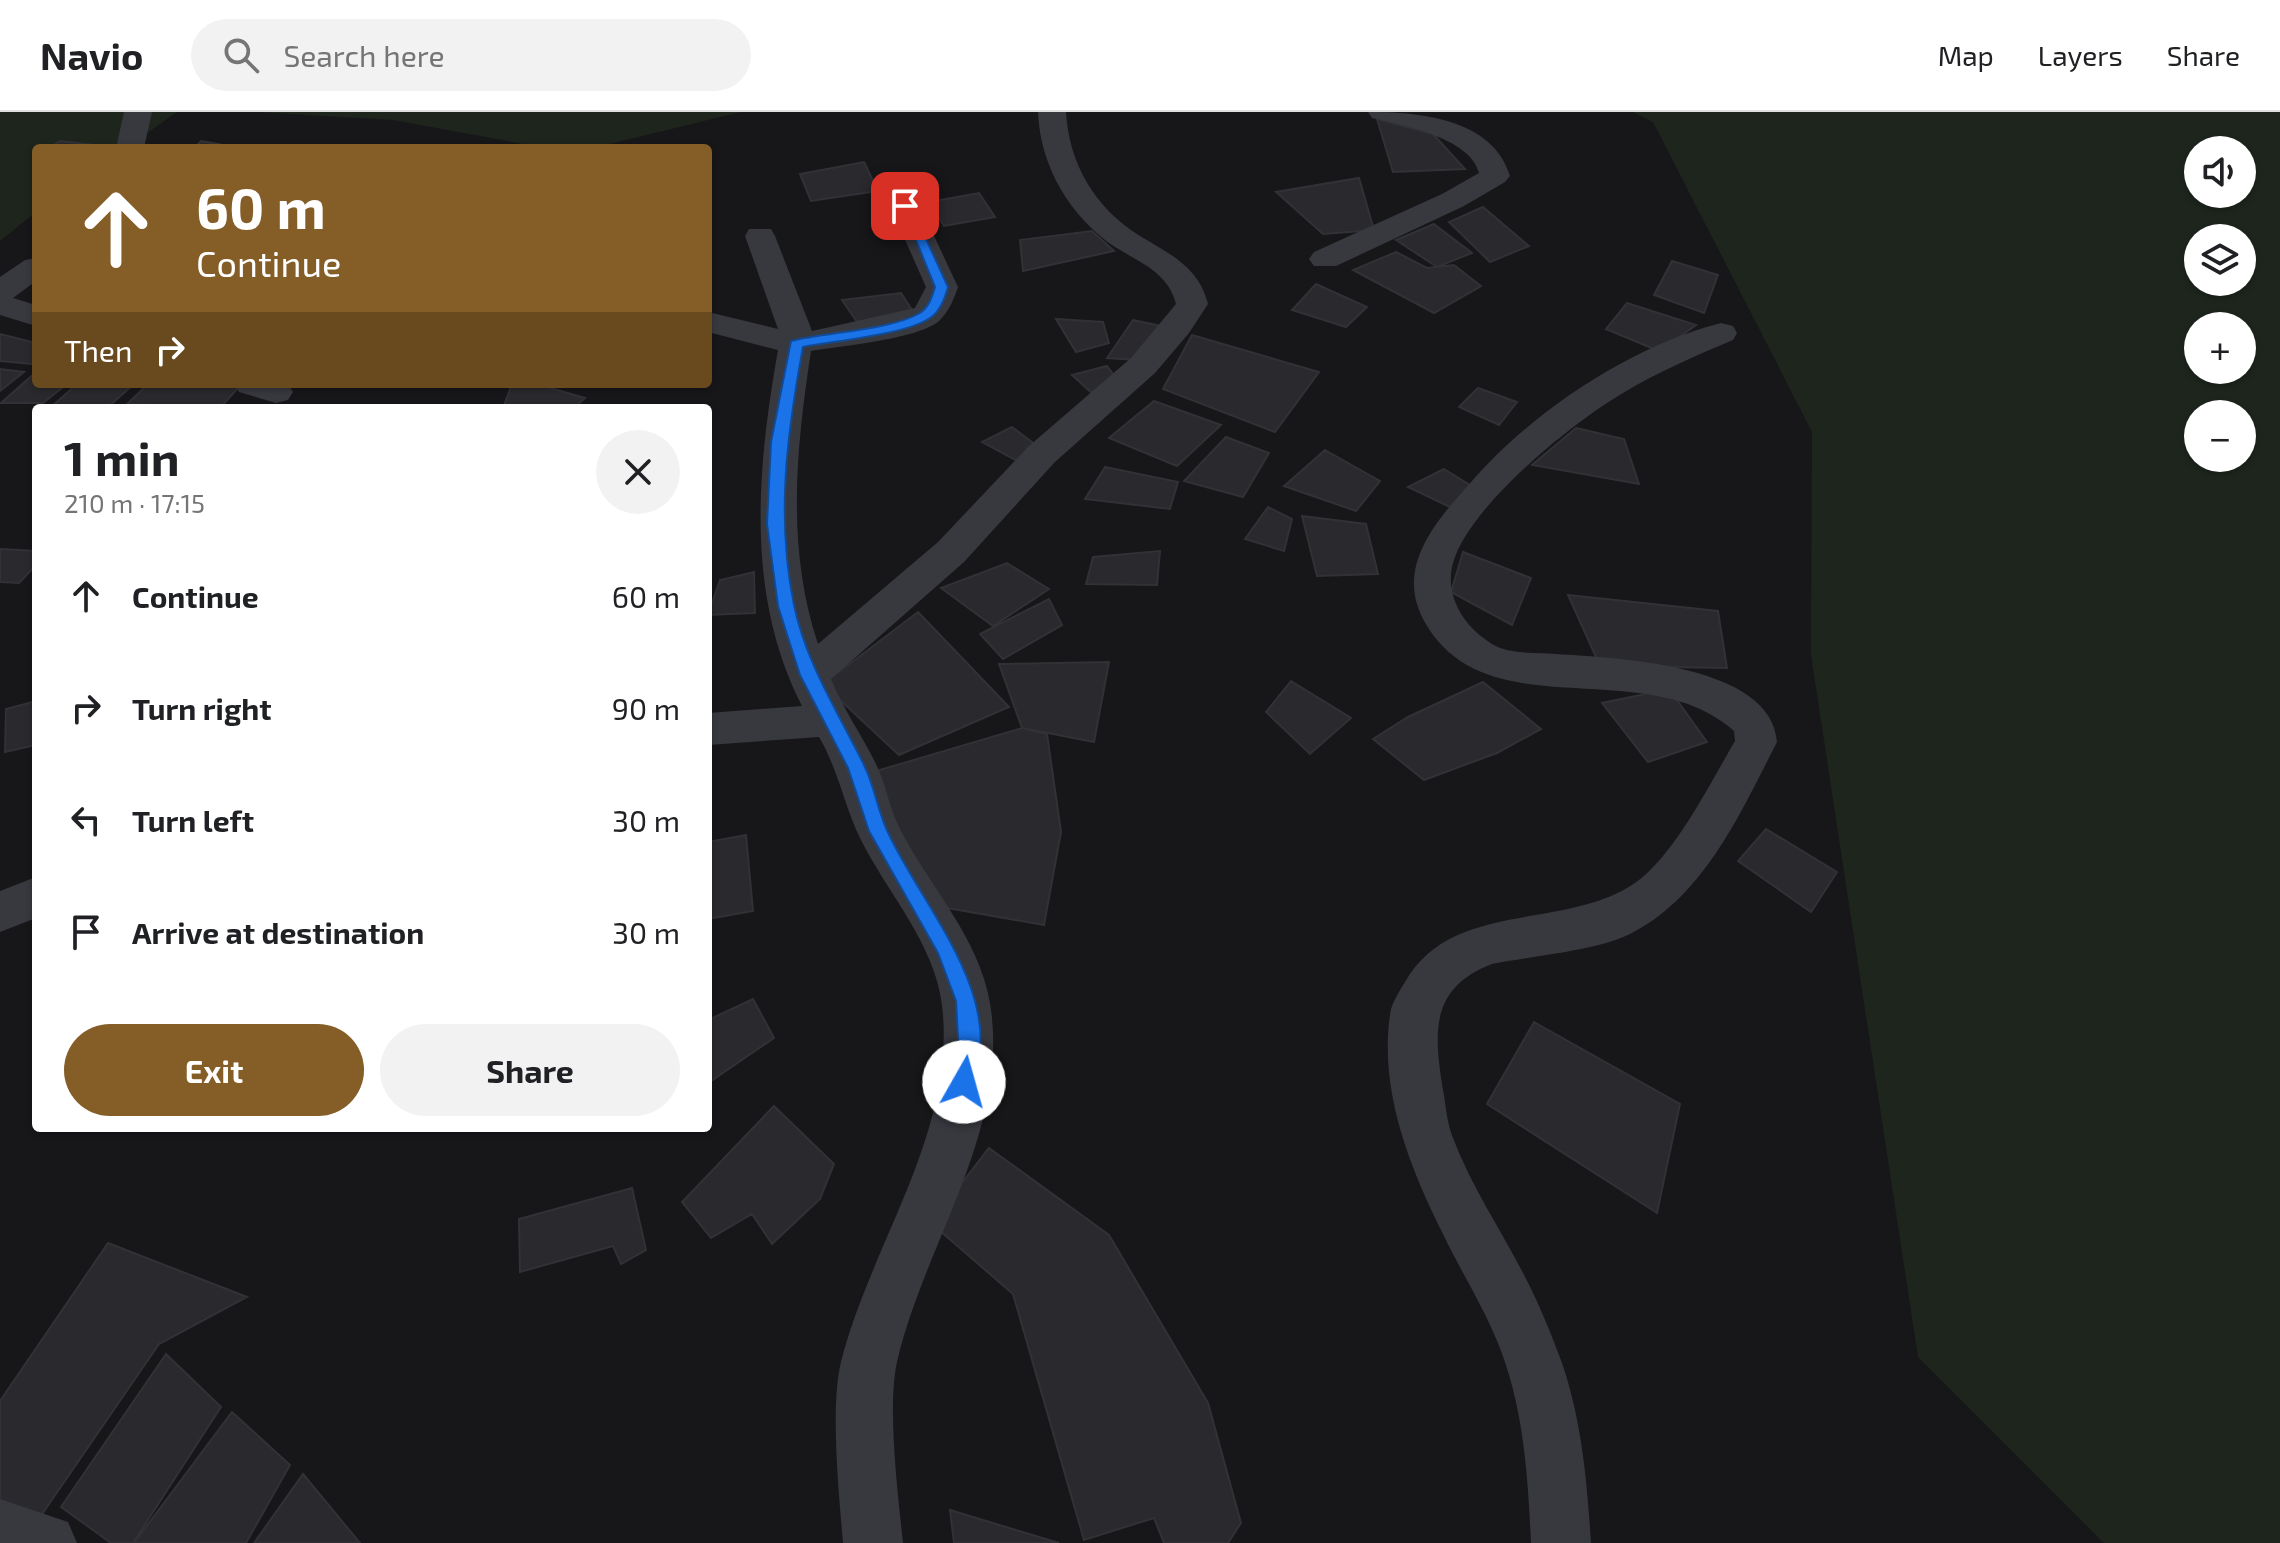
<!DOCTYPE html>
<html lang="en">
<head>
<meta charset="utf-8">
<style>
  body { margin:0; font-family:"Exo 2",sans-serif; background:#f2f2f2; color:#202124; height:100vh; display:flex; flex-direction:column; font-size:30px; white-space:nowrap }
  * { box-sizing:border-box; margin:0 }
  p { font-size:26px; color:#757577 }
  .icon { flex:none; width:44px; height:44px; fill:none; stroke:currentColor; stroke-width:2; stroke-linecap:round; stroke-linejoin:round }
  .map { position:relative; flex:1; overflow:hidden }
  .details { position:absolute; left:32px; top:292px; width:680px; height:728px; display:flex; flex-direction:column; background:#fff; border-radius:8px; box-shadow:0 2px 6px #0004 }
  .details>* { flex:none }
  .guide { position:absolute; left:32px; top:32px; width:680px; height:244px; border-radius:8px; box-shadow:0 2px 6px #0004; background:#845d27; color:#fff; overflow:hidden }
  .controls { position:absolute; left:2184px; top:24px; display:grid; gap:16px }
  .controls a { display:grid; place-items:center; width:72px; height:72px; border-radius:50%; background:#fff; box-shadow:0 2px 6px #0004; font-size:40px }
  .pin { position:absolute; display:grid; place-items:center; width:68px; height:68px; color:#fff; margin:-34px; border-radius:16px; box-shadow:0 4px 12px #0006 }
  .me { position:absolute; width:88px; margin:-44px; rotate:7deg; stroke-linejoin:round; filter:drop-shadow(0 0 6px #0008) }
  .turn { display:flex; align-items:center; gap:28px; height:168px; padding:0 32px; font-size:36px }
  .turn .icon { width:104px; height:104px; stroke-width:2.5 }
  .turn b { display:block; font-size:56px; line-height:68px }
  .then { display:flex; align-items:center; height:76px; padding:0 32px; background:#0003; gap:16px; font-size:30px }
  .round { display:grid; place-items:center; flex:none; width:84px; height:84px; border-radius:42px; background:#f2f2f2 }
  .overview { display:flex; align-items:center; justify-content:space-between; height:136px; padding:0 32px }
  h1 { font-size:48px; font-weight:700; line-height:60px }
  .cta { display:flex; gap:16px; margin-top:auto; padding:16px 32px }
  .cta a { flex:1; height:92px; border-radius:48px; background:#845d27; color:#fff; font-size:32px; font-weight:700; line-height:92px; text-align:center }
  .cta a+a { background:#f2f2f2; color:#202124 }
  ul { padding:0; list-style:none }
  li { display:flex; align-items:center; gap:24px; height:112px; padding:0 32px }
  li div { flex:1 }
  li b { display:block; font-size:30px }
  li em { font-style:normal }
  header { display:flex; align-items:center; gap:48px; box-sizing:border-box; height:112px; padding:0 40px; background:#fff; border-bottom:2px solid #e0e0e0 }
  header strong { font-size:38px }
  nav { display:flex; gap:44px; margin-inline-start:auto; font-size:28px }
  .search { width:560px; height:72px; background:#f2f2f2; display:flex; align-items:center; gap:20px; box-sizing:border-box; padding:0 28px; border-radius:44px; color:#757577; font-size:30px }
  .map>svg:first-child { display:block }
  .green { fill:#1d251d; fill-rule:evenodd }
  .building { fill:#2a2a2e; stroke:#313136; stroke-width:2 }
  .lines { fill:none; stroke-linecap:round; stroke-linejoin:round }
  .minor { fill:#38393f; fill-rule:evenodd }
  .route { fill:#1a73e8; stroke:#114b97; stroke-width:2 }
</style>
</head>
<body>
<header>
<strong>Navio</strong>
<div class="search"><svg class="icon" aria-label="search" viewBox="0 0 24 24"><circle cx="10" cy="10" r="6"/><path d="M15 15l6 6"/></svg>Search here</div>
<nav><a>Map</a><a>Layers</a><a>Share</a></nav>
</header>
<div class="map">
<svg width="2280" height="1431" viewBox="0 0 2280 1431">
  <rect width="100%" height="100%" fill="#17171a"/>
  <path class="green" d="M0,0H177L126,36H36V100L0,129Z
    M257,0H741L593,36H545L393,8Z
    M1633,0H2280V1431H2104L1918,1245L1811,543L1812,320L1653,10ZM2198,38H2242V82H2198ZM2198,126H2242V170H2198ZM2198,214H2242V258H2198ZM2198,302H2242V346H2198Z"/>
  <path class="building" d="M1377,7L1433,22L1465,57L1393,60Z
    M60,29L103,34L49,36Z
    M201,29L240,36H194Z
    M864,50L878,79L811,89L800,62Z
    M1359,66L1374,118L1323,122L1276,80Z
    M979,81L995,105L944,114L929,90Z
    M1483,95L1529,134L1490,150L1449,110Z
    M1434,112L1472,141L1437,155L1396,128Z
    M1092,119L1114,139L1023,159L1020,128Z
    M1396,140L1427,156L1454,153L1481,174L1434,201L1353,158Z
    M1672,149L1718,163L1704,201L1654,183Z
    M1316,172L1367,195L1346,215L1292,198Z
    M901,181L914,201L857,210L842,188Z
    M1627,191L1696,213L1659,239L1606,217Z
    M1056,207L1103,210L1109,231L1076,240Z
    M1133,208L1161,214L1137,248L1107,246Z
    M0,222L36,231V249L32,252L0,249Z
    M1192,223L1319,260L1275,320L1163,277Z
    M1107,254L1117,267L1096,285L1072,263Z
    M0,257L24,260L0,279Z
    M36,260V272H67L43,291H1Z
    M77,272H134L107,296H50Z
    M148,272H223L239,275L220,296L127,292Z
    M512,272H537L585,286L574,296H503Z
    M1478,276L1517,290L1499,313L1459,295Z
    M1154,289L1221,313L1177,354L1109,326Z
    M1012,315L1036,333L1019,350L982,330Z
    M1576,316L1624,327L1639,372L1532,353Z
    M1226,325L1269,341L1243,385L1184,369Z
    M1325,338L1380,369L1356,399L1284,374Z
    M1105,355L1178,370L1170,397L1085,387Z
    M1444,357L1470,373L1452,396L1408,375Z
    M1268,395L1292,407L1284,439L1245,427Z
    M1302,404L1366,412L1378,462L1317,464Z
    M0,437L36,439V453L19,471L0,470Z
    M1160,439L1157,473L1086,472L1093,445Z
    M1463,440L1531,466L1512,513L1451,480Z
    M1007,451L1049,477L993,514L941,476Z
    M754,460L755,501L708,503L720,468Z
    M1568,483L1718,499L1727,556L1600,554Z
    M1049,487L1062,513L1003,547L980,522Z
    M918,500L1009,595L899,643L823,572Z
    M1109,550L1094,630L1022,616L999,552Z
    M1291,569L1351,606L1310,642L1266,600Z
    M1483,570L1541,617L1497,641L1424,668L1373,627L1408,605Z
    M1669,577L1707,630L1648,650L1602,591Z
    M36,589V633L5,640L6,597Z
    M1022,616L1047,622L1061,720L1044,813L919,791L873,660Z
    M1766,717L1837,760L1811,800L1738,749Z
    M746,723L753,799L708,807V730Z
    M753,887L774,926L708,971V908Z
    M1534,910L1680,992L1657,1101L1487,992Z
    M774,994L834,1052L820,1087L772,1132L752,1102L711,1126L682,1090Z
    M989,1036L1109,1123L1208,1291L1241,1411L1228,1431H1164L1154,1406L1084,1428L1013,1182L931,1111Z
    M632,1076L646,1138L621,1152L613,1134L520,1160L519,1107Z
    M108,1131L247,1185L159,1232L40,1405L0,1394V1289Z
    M166,1242L221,1295L133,1431H111L61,1395Z
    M232,1300L290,1353L246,1431H134Z
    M303,1362L360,1431H254Z
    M950,1398L1059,1431H954Z"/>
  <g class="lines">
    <path class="minor" d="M124,0H152L144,36H116Z
      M1038,0H1066C1069,52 1095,96 1140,124C1170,142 1199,155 1208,192L1189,221L1155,261L1055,350L964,450L831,567C843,597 862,623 876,652C886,672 889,695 899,715C928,773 979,825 990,891C1011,1017 924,1132 897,1250C887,1295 898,1383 903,1431H843C839,1383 830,1294 841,1250C871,1131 957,1020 942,893C935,832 886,779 860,726C844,693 838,657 819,625L708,633V601L802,594C745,483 757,357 778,238L708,220V200L778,217L745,124L749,117H771L775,124L812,219L915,196L926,175L890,94L894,88H916L920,94L958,175C954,187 949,199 940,208C921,227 840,234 811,239C796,337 786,436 818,532L938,430L1029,334L1131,246L1176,192C1168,160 1140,151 1115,135C1070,105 1040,54 1038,0Z
      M1368,0C1418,0 1493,6 1510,64L1505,70L1464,94L1336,154H1314L1309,147L1314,140L1442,82L1479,61C1471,26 1402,13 1372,6Z
      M36,146V169L13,186L36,193V214L0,203V165L25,148Z
      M1721,211L1733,214L1737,221L1733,228C1695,244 1658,260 1623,281C1573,310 1469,394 1453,451C1444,484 1464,515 1492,532C1510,543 1537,540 1557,542C1616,546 1772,552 1777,630C1741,700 1704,785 1630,822C1596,839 1530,844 1492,852C1429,876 1434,922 1443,978C1446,994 1447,1012 1453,1026C1471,1074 1500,1116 1523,1161C1538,1189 1551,1221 1562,1251C1582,1310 1587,1369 1591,1431H1531C1528,1370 1525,1312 1506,1253C1491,1206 1464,1166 1443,1122C1410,1056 1379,979 1390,903C1391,892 1399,880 1405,870C1452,787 1565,819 1635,771C1675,743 1710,671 1735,629L1734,619C1644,539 1484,621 1423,507C1395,453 1438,407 1472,369C1533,299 1631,234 1721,211Z
      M234,272H288L293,280L288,288L276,291L239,280Z
      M36,765V806L0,820V779Z
      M0,1387L68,1410L77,1431H0Z"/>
  </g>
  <path class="route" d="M901,91L911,94L948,175C945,186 940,200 930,206C905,223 834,229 803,235C787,322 776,405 794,493C806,551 838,600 864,653C874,673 877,695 886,716C919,792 1011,886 971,976L964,979L956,976L953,970L959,944L956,889L938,841L869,719L848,656L800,563L778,494L767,412L771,330L791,229C826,220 891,218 920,201C929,195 932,185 935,175Z"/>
</svg>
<div class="controls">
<a><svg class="icon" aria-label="sound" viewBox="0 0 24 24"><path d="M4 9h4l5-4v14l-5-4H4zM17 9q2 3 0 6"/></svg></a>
<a><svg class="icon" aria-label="layers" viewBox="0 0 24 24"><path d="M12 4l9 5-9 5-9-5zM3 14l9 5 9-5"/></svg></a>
<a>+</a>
<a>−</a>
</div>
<div class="pin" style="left:905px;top:94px;background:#d93025"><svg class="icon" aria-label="arrive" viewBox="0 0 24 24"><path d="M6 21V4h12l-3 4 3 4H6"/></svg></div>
<svg class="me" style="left:964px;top:970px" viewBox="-20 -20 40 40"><circle r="19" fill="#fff"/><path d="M0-13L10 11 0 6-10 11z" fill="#1a73e8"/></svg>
<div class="guide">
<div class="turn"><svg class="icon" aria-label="ahead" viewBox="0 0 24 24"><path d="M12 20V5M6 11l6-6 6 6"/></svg><div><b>60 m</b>Continue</div></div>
<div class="then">Then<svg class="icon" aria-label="right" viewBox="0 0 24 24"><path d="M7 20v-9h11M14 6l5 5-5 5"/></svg></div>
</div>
<section class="details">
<div class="overview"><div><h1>1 min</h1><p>210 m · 17:15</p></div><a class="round"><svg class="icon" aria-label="close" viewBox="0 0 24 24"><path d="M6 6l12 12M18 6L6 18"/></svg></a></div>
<ul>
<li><svg class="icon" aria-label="ahead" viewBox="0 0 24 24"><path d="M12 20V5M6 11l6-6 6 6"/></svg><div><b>Continue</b></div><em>60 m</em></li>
<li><svg class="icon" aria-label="right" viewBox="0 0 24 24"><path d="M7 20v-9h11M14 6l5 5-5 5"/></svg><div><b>Turn right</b></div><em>90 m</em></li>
<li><svg class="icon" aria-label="left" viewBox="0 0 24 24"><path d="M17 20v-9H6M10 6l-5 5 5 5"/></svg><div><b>Turn left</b></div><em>30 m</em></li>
<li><svg class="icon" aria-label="arrive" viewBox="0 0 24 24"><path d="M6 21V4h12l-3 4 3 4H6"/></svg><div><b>Arrive at destination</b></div><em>30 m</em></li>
</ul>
<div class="cta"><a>Exit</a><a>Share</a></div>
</section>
</div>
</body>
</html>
